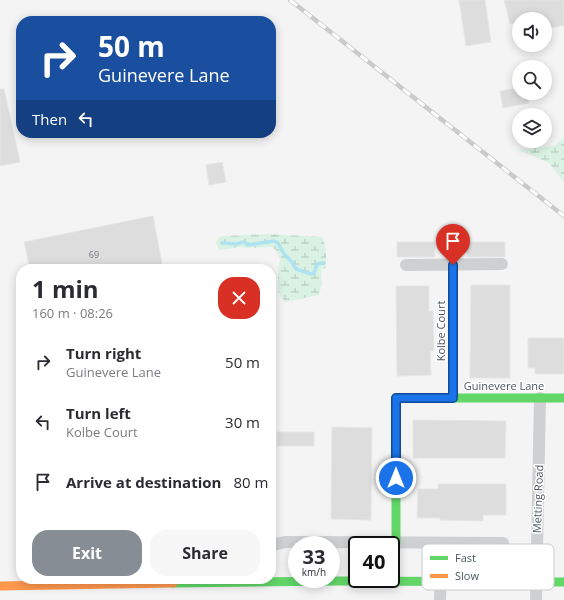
<!DOCTYPE html>
<html lang="en">
<head>
<meta charset="utf-8">
<style>
  body { margin:0; font-family:"Open Sans",sans-serif; background:#f7f7f7; color:#2b2b33; height:100vh; display:flex; flex-direction:column; font-size:15px; white-space:nowrap }
  * { box-sizing:border-box; margin:0 }
  p { font-size:13px; color:#7c7c81 }
  .icon { flex:none; width:22px; height:22px; fill:none; stroke:currentColor; stroke-width:2; stroke-linecap:round; stroke-linejoin:round }
  .map { position:relative; flex:1; overflow:hidden }
  .side { position:absolute; left:16px; top:264px; width:260px; height:320px; display:flex; flex-direction:column; background:#fff; border-radius:16px; box-shadow:0 2px 10px #0003 }
  .side>* { flex:none }
  .top-card { position:absolute; left:16px; top:16px; width:260px; height:122px; border-radius:16px; box-shadow:0 2px 10px #0003; background:#1a4fa0; color:#fff; overflow:hidden }
  .buttons { position:absolute; left:512px; top:12px; display:grid; gap:8px }
  .buttons a { display:grid; place-items:center; width:40px; height:40px; border-radius:50%; background:#fff; box-shadow:0 2px 10px #0003; font-size:20px }
  .speed { position:absolute; left:288px; top:536px; display:flex; gap:8px; font-size:20px; font-weight:700; text-align:center }
  .speed>* { display:grid; place-content:center; width:52px; height:52px; border-radius:50%; background:#fff; box-shadow:0 2px 10px #0003; line-height:1 }
  .speed small { font-size:10px; font-weight:400 }
  .speed .limit { border:2px solid #111; border-radius:6px; background:#fff; color:#111 }
  .pin { position:absolute; display:grid; place-items:center; width:34px; height:34px; color:#fff; margin:-41px -17px; border-radius:50% 50% 50% 0; rotate:-45deg; box-shadow:0 0 4px #0007 }
  .pin .icon { rotate:45deg }
  .me { position:absolute; width:44px; margin:-22px; rotate:0deg; stroke-linejoin:round; filter:drop-shadow(0 0 3px #0008) }
  .turn { display:flex; align-items:center; gap:14px; height:84px; padding:0 16px; font-size:18px }
  .turn .icon { width:52px; height:52px; stroke-width:2.5 }
  .turn b { display:block; font-size:28px; line-height:34px }
  .then { display:flex; align-items:center; height:38px; padding:0 16px; background:#0003; gap:8px; font-size:15px }
  .round { display:grid; place-items:center; flex:none; width:42px; height:42px; border-radius:16px; background:#f7f7f7 }
  .overview { display:flex; align-items:center; justify-content:space-between; height:68px; padding:0 16px }
  h1 { font-size:24px; font-weight:700; line-height:30px }
  .cta { display:flex; gap:8px; margin-top:auto; padding:8px 16px }
  .cta a { flex:1; height:46px; border-radius:16px; background:#868d94; color:#fff; font-size:16px; font-weight:700; line-height:46px; text-align:center }
  .cta a+a { background:#f7f7f7; color:#2b2b33 }
  ul { padding:0; list-style:none }
  li { display:flex; align-items:center; gap:12px; height:60px; padding:0 16px }
  li div { flex:1 }
  li b { display:block; font-size:15px }
  li em { font-style:normal }
  .map>svg:first-child { display:block }
  .wetland { fill:url(#wetland-marsh) }
  .lines { fill:none; stroke-linecap:round; stroke-linejoin:round }
  .stream { stroke:#aee2f0; stroke-width:3.5 }
  .building { fill:#ddddde; stroke:#e5e6e7 }
  .street { stroke:#ced0d2; stroke-width:12 }
  .fast { stroke:#63d668; stroke-width:9 }
  .slow { stroke:#ff974d; stroke-width:9 }
  .rail-casing { stroke:#c9cacc; stroke-width:4.5 }
  .rail { stroke:#fff; stroke-width:3; stroke-dasharray:9; stroke-linecap:butt }
  .route-casing { stroke:#114b97; stroke-width:10 }
  .route { stroke:#1a73e8; stroke-width:7 }
  .labels { text-anchor:middle; stroke-width:3; stroke-linejoin:round; paint-order:stroke }
  .number-label { font-size:9px; fill:#707881 }
  .street-label { font-size:11px; fill:#4a5661; stroke:#fff }
  .key { fill:#fff; stroke:#c9ccd0; stroke-width:1 }
  .key-label { font-size:11px; fill:#4a5661 }
</style>
</head>
<body>
<div class="map">
<svg width="564" height="600" viewBox="0 0 564 600">
  <defs>
    <pattern id="wetland-marsh" width="20" height="14" patternUnits="userSpaceOnUse"><rect width="20" height="14" fill="#d9f2e3"/><path d="M1 5h8M5 5V1M11 12h8M15 12V8" fill="none" stroke="#b2c7bb"/></pattern>
  </defs>
  <rect width="100%" height="100%" fill="#f4f4f4"/>
  <path class="wetland" d="M564,138V182L549,163L519,150L554,146Z
    M268,234L322,237C327,246 326,257 326,268L321,269L322,283L319,295L285,302L278,292V272L280,259L276,250L270,247L247,248L239,247L228,249L220,250L218,248L216,243L219,237L225,236Z"/>
  <g class="lines">
    <path class="stream" d="M222,243L236,244L244,242L248,245L274,241L278,243L284,254L291,261L296,269L311,274L314,273L317,264L324,263"/>
  </g>
  <path class="building" d="M459,0H485L491,42L466,46Z
    M504,0H564V25L545,29V19H519V22L510,24Z
    M519,88V93H527L529,103L503,108L500,91Z
    M0,89H4L20,162L0,166Z
    M222,162L226,182L209,185L206,165Z
    M153,216L163,269H30L24,242Z
    M397,242H435V257H397Z
    M467,242H505V257H467Z
    M471,285H510V378H470Z
    M396,286H429V311H433L434,351H430L431,375L397,376Z
    M528,338H564V374H535V368H528Z
    M413,420L506,421L505,458H413Z
    M332,427L372,428L371,520L331,519Z
    M277,432H314V446H277Z
    M438,484H506V515H483V521L440,520V518H417L418,489H438Z"/>
  <g class="lines">
    <path class="street" d="M406,265L502,264
      M271,545L286,542H311L503,543
      M440,600L442,543
      M536,600L540,398"/>
    <path class="fast" d="M453,265V398
      M396,542V398H564
      M173,583L337,581L564,582"/>
    <path class="slow" d="M0,586L173,583"/>
    <g class="rail-casing">
      <path id="rail" d="M290,0L564,216"/>
    </g>
    <use href="#rail" class="rail"/>
  </g>
  <g class="lines">
    <g class="route-casing">
      <path id="route" d="M396,478V398H453V265"/>
    </g>
    <use href="#route" class="route"/>
  </g>
  <g class="labels">
    <g class="number-label">
      <text x="94" y="258">69</text>
    </g>
    <g class="street-label">
      <text transform="translate(441 331) rotate(-90)" y="4">Kolbe Court</text>
      <text x="504" y="390">Guinevere Lane</text>
      <text transform="translate(538 499) rotate(-88)" y="4">Metting Road</text>
    </g>
  </g>
  <rect x="422" y="544" width="132" height="46" rx="6" class="key"/>
  <rect x="430" y="556" width="18" height="4" fill="#63d668"/>
  <rect x="430" y="574" width="18" height="4" fill="#ff974d"/>
  <g class="key-label">
    <text x="455" y="562">Fast</text>
    <text x="455" y="580">Slow</text>
  </g>
</svg>
<div class="buttons">
<a><svg class="icon" aria-label="sound" viewBox="0 0 24 24"><path d="M4 9h4l5-4v14l-5-4H4zM17 9q2 3 0 6"/></svg></a>
<a><svg class="icon" aria-label="search" viewBox="0 0 24 24"><circle cx="10" cy="10" r="6"/><path d="M15 15l6 6"/></svg></a>
<a><svg class="icon" aria-label="layers" viewBox="0 0 24 24"><path d="M12 4l9 5-9 5-9-5zM3 14l9 5 9-5"/></svg></a>
</div>
<div class="speed"><div>33<small>km/h</small></div><div class="limit">40</div></div>
<div class="pin" style="left:453px;top:265px;background:#d93025"><svg class="icon" aria-label="arrive" viewBox="0 0 24 24"><path d="M6 21V4h12l-3 4 3 4H6"/></svg></div>
<svg class="me" style="left:396px;top:478px" viewBox="-20 -20 40 40"><circle r="17" fill="#1a73e8" stroke="#fff" stroke-width="3"/><path d="M0-11L8 9 0 5-8 9z" fill="#fff"/></svg>
<div class="top-card">
<div class="turn"><svg class="icon" aria-label="right" viewBox="0 0 24 24"><path d="M7 20v-9h11M14 6l5 5-5 5"/></svg><div><b>50 m</b>Guinevere Lane</div></div>
<div class="then">Then<svg class="icon" aria-label="left" viewBox="0 0 24 24"><path d="M17 20v-9H6M10 6l-5 5 5 5"/></svg></div>
</div>
<section class="side">
<div class="overview"><div><h1>1 min</h1><p>160 m · 08:26</p></div><a class="round" style="background:#d93025;color:#fff"><svg class="icon" aria-label="close" viewBox="0 0 24 24"><path d="M6 6l12 12M18 6L6 18"/></svg></a></div>
<ul>
<li><svg class="icon" aria-label="right" viewBox="0 0 24 24"><path d="M7 20v-9h11M14 6l5 5-5 5"/></svg><div><b>Turn right</b><p>Guinevere Lane</p></div><em>50 m</em></li>
<li><svg class="icon" aria-label="left" viewBox="0 0 24 24"><path d="M17 20v-9H6M10 6l-5 5 5 5"/></svg><div><b>Turn left</b><p>Kolbe Court</p></div><em>30 m</em></li>
<li><svg class="icon" aria-label="arrive" viewBox="0 0 24 24"><path d="M6 21V4h12l-3 4 3 4H6"/></svg><div><b>Arrive at destination</b></div><em>80 m</em></li>
</ul>
<div class="cta"><a>Exit</a><a>Share</a></div>
</section>
</div>
</body>
</html>
